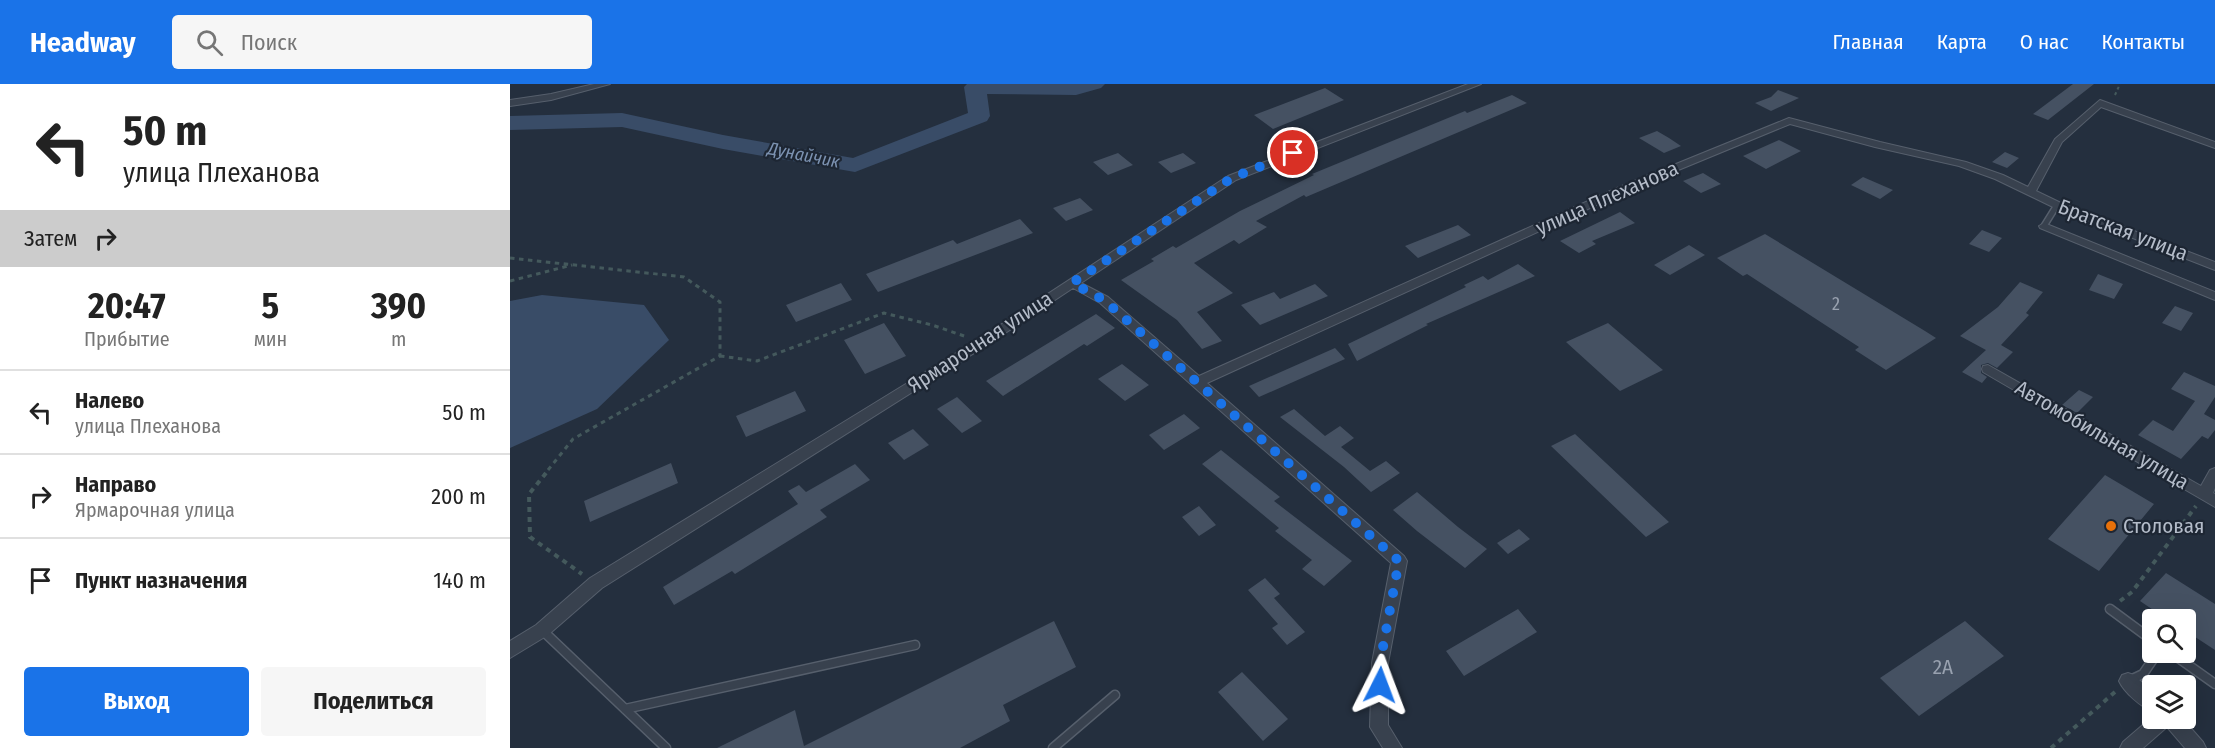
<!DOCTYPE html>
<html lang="ru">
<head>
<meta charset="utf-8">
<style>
  body { margin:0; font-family:"Fira Sans Condensed",sans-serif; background:#f6f6f6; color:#222; height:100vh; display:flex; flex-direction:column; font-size:22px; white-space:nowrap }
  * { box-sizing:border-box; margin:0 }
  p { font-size:20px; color:#767676 }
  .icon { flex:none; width:33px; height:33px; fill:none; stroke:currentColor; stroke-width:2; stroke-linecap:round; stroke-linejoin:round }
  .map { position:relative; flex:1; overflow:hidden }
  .panel { display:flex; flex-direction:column; background:#fff; width:510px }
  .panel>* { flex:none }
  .guide { background:#fff; color:#222; overflow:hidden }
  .controls { position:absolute; left:1632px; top:525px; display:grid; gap:12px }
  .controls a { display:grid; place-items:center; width:54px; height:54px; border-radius:6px; background:#fff; box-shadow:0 6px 24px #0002; font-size:30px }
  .pin { position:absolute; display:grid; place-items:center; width:51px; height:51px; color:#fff; margin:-26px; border:3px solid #fff; border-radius:50%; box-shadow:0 2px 6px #0007 }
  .me { position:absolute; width:66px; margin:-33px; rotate:3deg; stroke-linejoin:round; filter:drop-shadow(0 0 4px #0008) }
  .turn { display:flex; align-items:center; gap:21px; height:126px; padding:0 24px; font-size:27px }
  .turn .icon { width:78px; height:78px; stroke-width:2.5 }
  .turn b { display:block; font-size:42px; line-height:51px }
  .then { display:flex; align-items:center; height:57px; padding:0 24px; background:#0003; gap:12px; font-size:22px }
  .eta { display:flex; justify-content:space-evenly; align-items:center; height:102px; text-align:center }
  .eta b { font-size:36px; font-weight:700; line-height:42px }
  .action { display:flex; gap:12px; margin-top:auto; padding:12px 24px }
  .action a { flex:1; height:69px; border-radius:6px; background:#1a73e8; color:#fff; font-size:24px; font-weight:700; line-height:69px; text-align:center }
  .action a+a { background:#f6f6f6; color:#222 }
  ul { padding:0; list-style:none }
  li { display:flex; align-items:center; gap:18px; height:84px; padding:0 24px; border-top:2px solid #e0e0e0 }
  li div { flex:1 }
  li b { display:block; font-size:22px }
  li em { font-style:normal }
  header { display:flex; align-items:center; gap:36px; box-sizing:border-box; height:84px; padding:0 30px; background:#1a73e8; color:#fff }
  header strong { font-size:28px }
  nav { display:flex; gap:33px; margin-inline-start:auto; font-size:21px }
  .search { width:420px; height:54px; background:#f6f6f6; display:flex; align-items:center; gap:15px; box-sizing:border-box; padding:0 21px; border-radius:6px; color:#767676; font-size:22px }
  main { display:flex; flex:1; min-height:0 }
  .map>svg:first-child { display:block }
  .water { fill:#394c67 }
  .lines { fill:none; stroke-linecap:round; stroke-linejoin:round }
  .river { fill:#394c67; fill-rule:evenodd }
  .building { fill:#455162 }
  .service-far1-casing { stroke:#565f6c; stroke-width:8 }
  .service-casing { stroke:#565f6c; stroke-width:11 }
  .minor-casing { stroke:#565f6c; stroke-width:2 }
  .path-far2 { stroke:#44595c; stroke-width:2; stroke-dasharray:3 3; stroke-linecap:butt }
  .path-far1 { stroke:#44595c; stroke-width:3; stroke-dasharray:4.5 4.5; stroke-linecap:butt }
  .path { stroke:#44595c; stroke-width:4; stroke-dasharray:5 5; stroke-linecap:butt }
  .service-far1 { stroke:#38414e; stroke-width:5 }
  .service { stroke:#38414e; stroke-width:8 }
  .minor { fill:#38414e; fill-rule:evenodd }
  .route { stroke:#1a73e8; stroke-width:10; stroke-dasharray:0 18 }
  .food-dot { fill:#e8710a; stroke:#1d2633; stroke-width:2 }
  .labels { text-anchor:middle; stroke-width:4.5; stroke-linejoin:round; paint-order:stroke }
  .far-water-label { font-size:18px; font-style:italic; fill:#7c92b1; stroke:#1d2633 }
  .number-label { font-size:18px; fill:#98a1af }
  .street-label { font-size:21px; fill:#b4bcc9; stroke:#1d2633 }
  .poi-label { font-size:21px; fill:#b4bcc9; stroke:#1d2633; text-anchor:start }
  .near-number-label { font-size:21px; fill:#98a1af }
</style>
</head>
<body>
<header>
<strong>Headway</strong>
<div class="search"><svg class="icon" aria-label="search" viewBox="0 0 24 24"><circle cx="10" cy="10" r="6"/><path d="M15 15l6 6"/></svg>Поиск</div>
<nav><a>Главная</a><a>Карта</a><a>О нас</a><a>Контакты</a></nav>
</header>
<main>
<section class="panel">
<div class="guide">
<div class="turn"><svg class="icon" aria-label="left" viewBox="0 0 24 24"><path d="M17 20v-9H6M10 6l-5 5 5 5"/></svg><div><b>50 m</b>улица Плеханова</div></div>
<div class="then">Затем<svg class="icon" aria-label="right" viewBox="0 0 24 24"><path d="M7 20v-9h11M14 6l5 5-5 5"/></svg></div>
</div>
<div class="eta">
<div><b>20:47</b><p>Прибытие</p></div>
<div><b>5</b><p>мин</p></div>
<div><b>390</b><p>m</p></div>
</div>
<ul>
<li><svg class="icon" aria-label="left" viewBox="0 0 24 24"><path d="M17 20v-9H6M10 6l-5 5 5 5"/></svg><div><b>Налево</b><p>улица Плеханова</p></div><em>50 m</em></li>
<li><svg class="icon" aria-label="right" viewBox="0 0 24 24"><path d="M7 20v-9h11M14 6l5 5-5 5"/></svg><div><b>Направо</b><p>Ярмарочная улица</p></div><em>200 m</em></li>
<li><svg class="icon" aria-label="arrive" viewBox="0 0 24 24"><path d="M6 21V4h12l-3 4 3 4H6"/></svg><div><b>Пункт назначения</b></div><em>140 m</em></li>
</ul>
<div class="action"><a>Выход</a><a>Поделиться</a></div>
</section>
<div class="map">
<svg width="1705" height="664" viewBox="0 0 1705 664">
  <rect width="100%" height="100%" fill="#242f3e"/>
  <path class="water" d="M32,211L134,221L159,256L87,325L0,364V217Z"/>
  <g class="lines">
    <path class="river" d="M457,0H595L591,4L566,11L477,10L480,32L477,37L345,88L213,65L112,43L0,46V32L112,29L213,51L343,74L458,29L454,3Z"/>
  </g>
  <path class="building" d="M1563,0H1584L1538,36L1523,30Z
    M815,4L834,16L763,45L744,31Z
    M1268,6L1289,14L1261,27L1245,19L1261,13Z
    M1002,11L1017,19L796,113L794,111L746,137L757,143L729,160L724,156L684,179L723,209L687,228L712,257L692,265L667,236L611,196L644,177L641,175L663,162L666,164L730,127L804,91L802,90L955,27L957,29Z
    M1147,47L1159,54L1171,62L1154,69L1129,54Z
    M1269,56L1291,67L1256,85L1233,72Z
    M1495,68L1509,74L1497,84L1482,78Z
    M608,69L623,81L598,91L583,78Z
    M673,69L686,79L661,89L648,78Z
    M1193,89L1211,100L1191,109L1173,97Z
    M1353,93L1383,106L1370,115L1341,101Z
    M570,114L583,126L556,137L543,124Z
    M1110,128L1125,139L1082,157L1086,160L1069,169L1050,157Z
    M510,135L523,149L368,208L356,190L443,156L447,160Z
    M948,141L961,151L908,174L895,162Z
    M1472,146L1492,154L1479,168L1459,160Z
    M1255,150L1415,247L1426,254L1376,286L1345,266L1349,263L1237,190L1233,192L1207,174Z
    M1179,161L1195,171L1160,191L1144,181Z
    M1008,180L1025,192L916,240L918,241L847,277L838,260L956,203L954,201L973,192L978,196Z
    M1588,190L1613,200L1604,215L1579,206Z
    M1510,198L1533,208L1516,229L1519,231L1491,261L1503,268L1487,284L1478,279L1471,281V289L1477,293L1472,299L1452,288L1476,266L1450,252L1488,223Z
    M331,199L342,216L286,238L276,221Z
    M805,200L818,212L750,241L731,221L764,208L770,215Z
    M1665,222L1683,229L1671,247L1652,239Z
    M586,230L605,244L577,262L574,260L493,312L476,297Z
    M374,239L396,272L355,290L334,256Z
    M1098,239L1153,286L1110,307L1056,258Z
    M825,264L835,275L749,313L739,302Z
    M612,280L639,301L615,317L588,295Z
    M1674,288L1705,302V313L1694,330L1705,336V346L1698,355L1692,352L1671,375L1628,351L1643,336L1663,347L1685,317L1661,305Z
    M1569,306L1583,313L1567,329L1552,321Z
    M285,307L296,327L236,353L226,332Z
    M447,313L472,337L452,349L427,325Z
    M784,325L815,352L830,342L844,354L831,363L860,387L876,377L890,389L861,408L834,383L770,333Z
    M674,330L690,344L654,366L639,351Z
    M403,345L419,361L394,376L378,359Z
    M1065,350L1159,438L1136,453L1041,362Z
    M711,366L770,413L764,417L842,477L814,502L792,485L802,476L765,447L769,444L692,380Z
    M161,379L168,399L80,438L74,417Z
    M345,380L360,396L310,426L317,433L225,490L222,487L164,521L153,503L288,420L278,407L289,401L296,408Z
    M1595,391L1644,420L1589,487L1538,455Z
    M907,408L948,443L977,465L955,484L907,447L883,426Z
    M689,422L706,441L689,452L672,433Z
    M1009,445L1020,455L998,470L987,459Z
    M1656,489L1705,520V566L1676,547V536H1658L1630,517Z
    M755,494L770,510L764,514L795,548L777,561L762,544L768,540L738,506Z
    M1008,525L1027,548L954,592L936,567Z
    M544,537L566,583L493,621L500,637L450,664H207L285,626L294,662Z
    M1455,537L1494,572L1409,632L1370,594Z
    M732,588L778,635L753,657L708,608Z"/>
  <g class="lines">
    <g class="service-far1-casing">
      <path id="service-far1" d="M1534,142L1547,121"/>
    </g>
    <g class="service-casing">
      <path id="service" d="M1600,525L1642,556
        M32,546L156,664
        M1660,568L1705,600
        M1618,597L1633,590L1648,568
        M115,625L405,561
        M543,664L605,611"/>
    </g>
    <g class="minor-casing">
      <path id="minor" d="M84,0H100L41,16L0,22V16L41,10Z
        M958,0H971L726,96L571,199L598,213L689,292L1107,104L1279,34L1370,58L1456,78L1493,91L1518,103L1545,55L1590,16L1705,58V64L1591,23L1552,58L1526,107L1551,119L1705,178V186L1543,123L1485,95L1449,82L1365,63L1280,40L1115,108L697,299L894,472L897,477L878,579V641L892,664H873L860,643L862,579L881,479L590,219L563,204L477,261L92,504L38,551L0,574V557L26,541L80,494L469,255L718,92Z
        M1534,139L1705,208V216L1530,144L1529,142Z
        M1478,281L1691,402L1700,386L1705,384V404L1703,409L1705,410V423L1473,288L1472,285L1473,282Z
        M1618,589L1624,591L1642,608V627C1631,623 1614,608 1609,597L1612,591Z
        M1642,633V634H1672L1693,658L1696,664H1675L1657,643L1633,664H1610L1613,658Z"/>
    </g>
    <path class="path-far2" d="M1605,11L1610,0"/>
    <path class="path-far1" d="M0,174L174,193L210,218V272L63,355L34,391
      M0,197L62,181
      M210,272L247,277L374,229L422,241L457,253"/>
    <path class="path" d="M36,389L19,410L20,453L72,490
      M1610,517L1622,508L1686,422
      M1541,664L1605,608"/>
    <use href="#service-far1" class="service-far1"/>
    <use href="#service" class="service"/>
    <use href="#minor" class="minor"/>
  </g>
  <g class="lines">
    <path class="route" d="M783,69L722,94L562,199L594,216L889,477L870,579V601"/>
  </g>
  <circle class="food-dot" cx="1601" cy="442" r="6"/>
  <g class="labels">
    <g class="far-water-label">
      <text transform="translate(294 71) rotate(11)" y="6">Дунайчик</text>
    </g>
    <g class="number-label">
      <text x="1326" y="226">2</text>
    </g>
    <g class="street-label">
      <text transform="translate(1097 114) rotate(-24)" y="7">улица Плеханова</text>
      <text transform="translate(1613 146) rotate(21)" y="7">Братская улица</text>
      <text transform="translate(470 258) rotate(-33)" y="7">Ярмарочная улица</text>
      <text transform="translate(1592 351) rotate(30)" y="7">Автомобильная улица</text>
    </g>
    <g class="poi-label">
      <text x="1613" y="449">Столовая</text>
    </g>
    <g class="near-number-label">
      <text x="1433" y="590">2А</text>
    </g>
  </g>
</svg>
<div class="controls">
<a><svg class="icon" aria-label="search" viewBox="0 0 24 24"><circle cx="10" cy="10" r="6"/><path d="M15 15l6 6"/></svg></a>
<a><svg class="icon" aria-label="layers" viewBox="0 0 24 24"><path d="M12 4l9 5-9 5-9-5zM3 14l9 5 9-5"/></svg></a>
</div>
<div class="pin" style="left:783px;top:69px;background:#d93025"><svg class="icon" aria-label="arrive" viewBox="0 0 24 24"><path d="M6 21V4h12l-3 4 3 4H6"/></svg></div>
<svg class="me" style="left:870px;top:601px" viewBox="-20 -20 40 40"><path d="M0-17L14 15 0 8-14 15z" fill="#1a73e8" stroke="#fff" stroke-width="4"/></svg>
</div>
</main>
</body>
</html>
